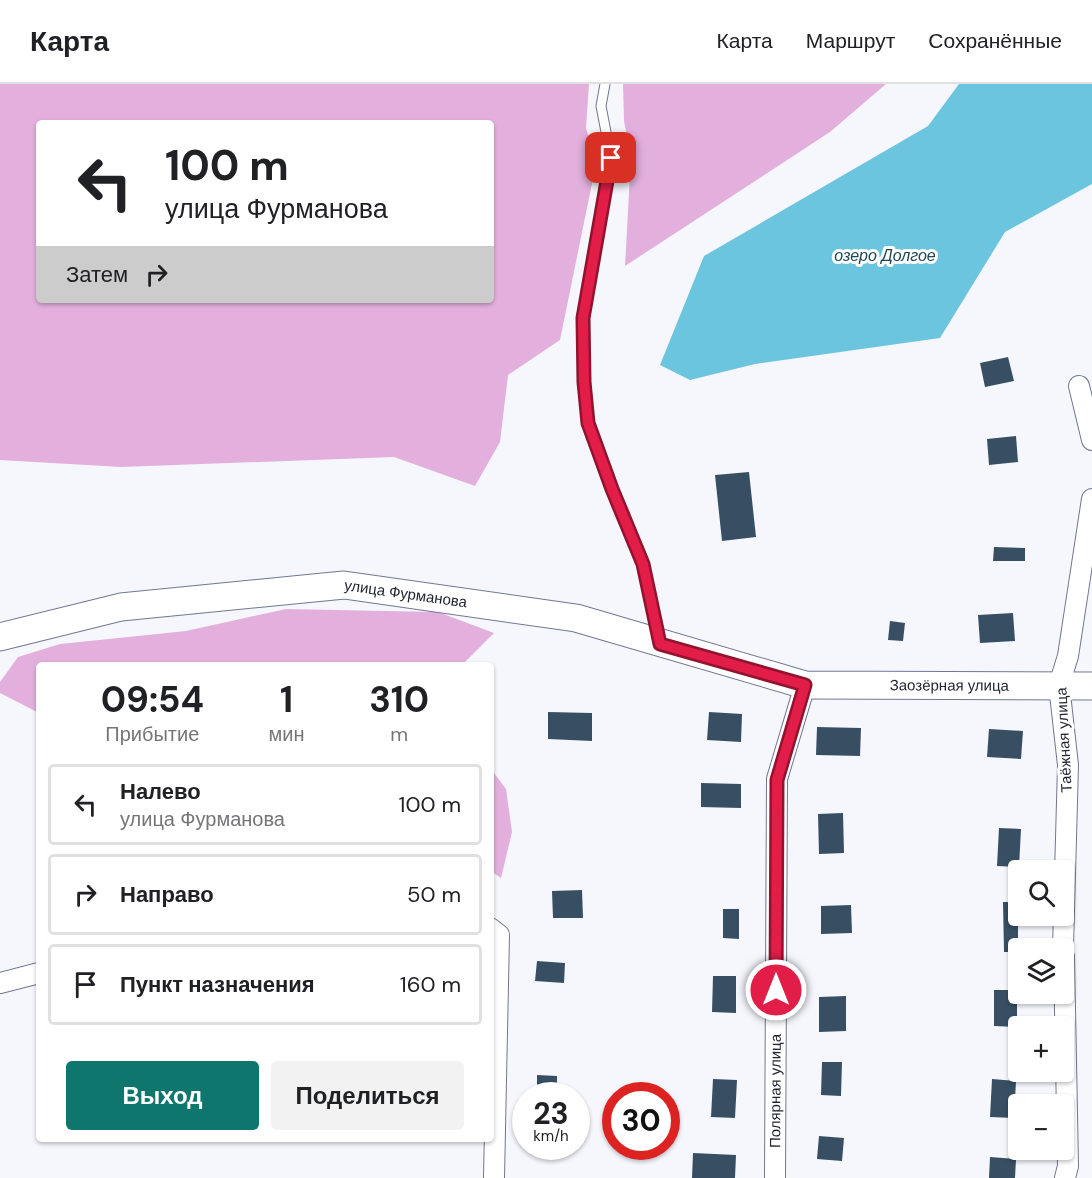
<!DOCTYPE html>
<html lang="ru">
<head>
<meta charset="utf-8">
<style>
  body { margin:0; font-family:"DM Sans",sans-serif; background:#f2f2f2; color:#202124; height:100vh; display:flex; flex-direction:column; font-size:22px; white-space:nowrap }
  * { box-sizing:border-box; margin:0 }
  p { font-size:20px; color:#757577 }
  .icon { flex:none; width:33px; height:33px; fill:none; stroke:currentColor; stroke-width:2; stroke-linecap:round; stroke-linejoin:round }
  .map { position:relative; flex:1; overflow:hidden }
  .sheet { position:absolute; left:36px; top:578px; width:458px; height:480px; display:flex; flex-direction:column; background:#fff; border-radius:6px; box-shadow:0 2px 4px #0004 }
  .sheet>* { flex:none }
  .hud { position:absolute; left:36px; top:36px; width:458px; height:183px; border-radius:6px; box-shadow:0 2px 4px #0004; background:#fff; color:#202124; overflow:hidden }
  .buttons { position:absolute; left:1008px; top:776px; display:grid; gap:12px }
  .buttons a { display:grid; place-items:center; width:66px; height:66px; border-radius:6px; background:#fff; box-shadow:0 2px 4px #0004; font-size:30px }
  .speed { position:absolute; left:512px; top:998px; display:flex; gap:12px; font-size:30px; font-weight:700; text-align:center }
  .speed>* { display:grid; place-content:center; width:78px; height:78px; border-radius:50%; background:#fff; box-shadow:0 2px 4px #0004; line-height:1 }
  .speed small { font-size:15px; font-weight:400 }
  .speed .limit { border:9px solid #d22; background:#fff; color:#111 }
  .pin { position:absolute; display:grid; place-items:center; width:51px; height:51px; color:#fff; margin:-26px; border-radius:12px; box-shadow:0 3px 9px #0006 }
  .me { position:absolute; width:66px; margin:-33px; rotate:0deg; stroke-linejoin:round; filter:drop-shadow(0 0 4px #0008) }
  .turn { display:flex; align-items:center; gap:21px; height:126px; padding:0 30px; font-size:27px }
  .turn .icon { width:78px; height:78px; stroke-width:2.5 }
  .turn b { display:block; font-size:42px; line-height:51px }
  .then { display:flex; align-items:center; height:57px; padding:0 30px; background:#0003; gap:12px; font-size:22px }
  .eta { display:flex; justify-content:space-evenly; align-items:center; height:102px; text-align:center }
  .eta b { font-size:36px; font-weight:700; line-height:42px }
  .primary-button { display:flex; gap:12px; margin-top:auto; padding:12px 30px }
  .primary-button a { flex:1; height:69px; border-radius:6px; background:#0f766e; color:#fff; font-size:24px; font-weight:700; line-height:69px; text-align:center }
  .primary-button a+a { background:#f2f2f2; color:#202124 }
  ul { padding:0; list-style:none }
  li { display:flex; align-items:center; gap:18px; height:81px; margin:0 12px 9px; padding:0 18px; border:3px solid #e0e0e0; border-radius:6px }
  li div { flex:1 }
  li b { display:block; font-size:22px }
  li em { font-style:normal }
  header { display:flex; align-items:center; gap:36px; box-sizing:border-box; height:84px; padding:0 30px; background:#fff; border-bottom:2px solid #e0e0e0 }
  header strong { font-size:28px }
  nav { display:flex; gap:33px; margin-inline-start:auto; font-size:21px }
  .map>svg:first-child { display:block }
  .green { fill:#e3b0dd; fill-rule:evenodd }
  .water { fill:#6cc5df }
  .building { fill:#384e62 }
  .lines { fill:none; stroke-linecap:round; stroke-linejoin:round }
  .service-casing { stroke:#717793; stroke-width:11 }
  .minor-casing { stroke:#717793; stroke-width:22 }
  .secondary-casing { stroke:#717793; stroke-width:29 }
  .service { stroke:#fff; stroke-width:9 }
  .minor { stroke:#fff; stroke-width:20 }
  .secondary { stroke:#fff; stroke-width:27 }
  .route-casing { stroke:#92132f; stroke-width:15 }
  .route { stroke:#e11d48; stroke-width:10 }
  .labels { text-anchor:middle; stroke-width:6; stroke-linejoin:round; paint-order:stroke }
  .street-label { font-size:15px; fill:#232632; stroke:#fff }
  .water-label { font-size:16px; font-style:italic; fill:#1f4853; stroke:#fff }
</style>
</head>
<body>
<header>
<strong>Карта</strong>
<nav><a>Карта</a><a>Маршрут</a><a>Сохранённые</a></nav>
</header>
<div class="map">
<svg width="1092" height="1094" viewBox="0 0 1092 1094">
  <rect width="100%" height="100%" fill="#f5f7fd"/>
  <path class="green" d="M0,0H589L586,44L596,80L560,256L508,291L500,358L475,402L394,373L121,383L0,376ZM39,39H490V216H39Z
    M623,0H886L830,48L625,182L631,72L624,37Z
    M286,525L438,528L494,549L463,580H39V629L0,609V598L18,573L60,560L186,547Z
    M491,685L506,705L512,748L501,794L491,787Z"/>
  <path class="water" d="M959,0H1092V100L1005,148L940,254L755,280L690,296L660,281L704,172L928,42Z"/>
  <path class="building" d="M1008,273L1014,297L985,303L980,279Z
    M1016,352L1018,378L989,381L987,355Z
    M749,388L756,453L722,457L715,391Z
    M994,463L1025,464V477H993Z
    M1013,529L1015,557L980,559L978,531Z
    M890,537L905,539L903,557L888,556Z
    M548,628L592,629V657L548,655Z
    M709,628L742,630L741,658L707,656Z
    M817,643L861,644L860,672L816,671Z
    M989,645L1023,647L1021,675L987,673Z
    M701,699L741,700V724L701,723Z
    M843,729L844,769L819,770L818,730Z
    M999,744L1021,745L1019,783L997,782Z
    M582,806L583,834H553L552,807Z
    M1003,818H1018V868H1004Z
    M851,821L852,849L821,850V822Z
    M723,825H739V855L723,854Z
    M537,877L565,879L564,899L535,897Z
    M713,892H736V929L712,928Z
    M994,906H1017V943L994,942Z
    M846,912V947L819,948V913Z
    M822,978H842L841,1012L821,1011Z
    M537,991L557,992V1011H537Z
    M713,995L737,996L735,1034L711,1033Z
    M992,995L1016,997L1014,1034L990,1033Z
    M819,1052L844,1054L842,1077L817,1075Z
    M693,1069L736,1071L735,1094H692Z
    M990,1073L1016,1075L1015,1094H989Z"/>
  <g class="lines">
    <g class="service-casing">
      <path id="service" d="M605,0L601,22L611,74L583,234L584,299L588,339L612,405L643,480L659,555"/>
    </g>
    <g class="minor-casing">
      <g id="minor">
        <path d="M1079,302L1092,356"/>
        <path d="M490,844L499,851L494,1094"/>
        <path d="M1063,864L1068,681L1059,601L1068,572L1092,415"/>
        <path d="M1064,873L1068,1082L1065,1094"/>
        <path d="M0,899L39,889"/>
        <path id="s1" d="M775,1094L777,695L805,601"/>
      </g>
    </g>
    <g class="secondary-casing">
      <g id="secondary">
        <path id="s2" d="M0,553L121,523L344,501L576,534L805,601L1092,602"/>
      </g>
    </g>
    <use href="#service" class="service"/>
    <use href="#minor" class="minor"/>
    <use href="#secondary" class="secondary"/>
  </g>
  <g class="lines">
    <g class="route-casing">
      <path id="route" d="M611,74L583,234L584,298L588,339L612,405L643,480L660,560L805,601L777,696L776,906"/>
    </g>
    <use href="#route" class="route"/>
  </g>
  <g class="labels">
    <g class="street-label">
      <text dy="5" stroke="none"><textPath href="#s2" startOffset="411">улица Фурманова</textPath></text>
      <text dy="5" stroke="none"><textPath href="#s2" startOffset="966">Заозёрная улица</textPath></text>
      <text transform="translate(1064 656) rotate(-93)" y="5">Таёжная улица</text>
      <text dy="5" stroke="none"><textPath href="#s1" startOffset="87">Полярная улица</textPath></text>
    </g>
    <g class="water-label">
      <text x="885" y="177">озеро Долгое</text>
    </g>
  </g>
</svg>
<div class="buttons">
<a><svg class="icon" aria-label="search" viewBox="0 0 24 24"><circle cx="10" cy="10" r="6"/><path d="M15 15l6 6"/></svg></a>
<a><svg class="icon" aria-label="layers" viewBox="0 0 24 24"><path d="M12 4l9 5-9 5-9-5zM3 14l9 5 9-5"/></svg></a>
<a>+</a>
<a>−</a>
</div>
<div class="speed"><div>23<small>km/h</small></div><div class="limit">30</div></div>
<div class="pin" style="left:611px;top:74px;background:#d93025"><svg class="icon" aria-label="arrive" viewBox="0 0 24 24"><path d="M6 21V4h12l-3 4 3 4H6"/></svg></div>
<svg class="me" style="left:776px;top:906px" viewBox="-20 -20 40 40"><circle r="17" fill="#e11d48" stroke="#fff" stroke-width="3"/><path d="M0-11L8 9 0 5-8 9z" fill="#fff"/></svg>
<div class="hud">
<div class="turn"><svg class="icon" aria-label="left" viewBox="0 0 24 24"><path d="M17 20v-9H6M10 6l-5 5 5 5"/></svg><div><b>100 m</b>улица Фурманова</div></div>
<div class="then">Затем<svg class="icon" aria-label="right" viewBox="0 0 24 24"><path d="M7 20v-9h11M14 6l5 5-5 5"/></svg></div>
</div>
<section class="sheet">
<div class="eta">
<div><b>09:54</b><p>Прибытие</p></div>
<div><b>1</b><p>мин</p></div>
<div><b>310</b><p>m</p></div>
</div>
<ul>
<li><svg class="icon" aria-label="left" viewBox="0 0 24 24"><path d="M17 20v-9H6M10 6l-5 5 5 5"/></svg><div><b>Налево</b><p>улица Фурманова</p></div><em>100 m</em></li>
<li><svg class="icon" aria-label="right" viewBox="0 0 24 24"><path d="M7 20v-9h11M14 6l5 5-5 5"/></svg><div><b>Направо</b></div><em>50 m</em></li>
<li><svg class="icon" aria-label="arrive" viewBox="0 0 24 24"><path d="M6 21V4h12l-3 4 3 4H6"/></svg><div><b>Пункт назначения</b></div><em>160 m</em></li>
</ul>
<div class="primary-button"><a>Выход</a><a>Поделиться</a></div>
</section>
</div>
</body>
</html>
